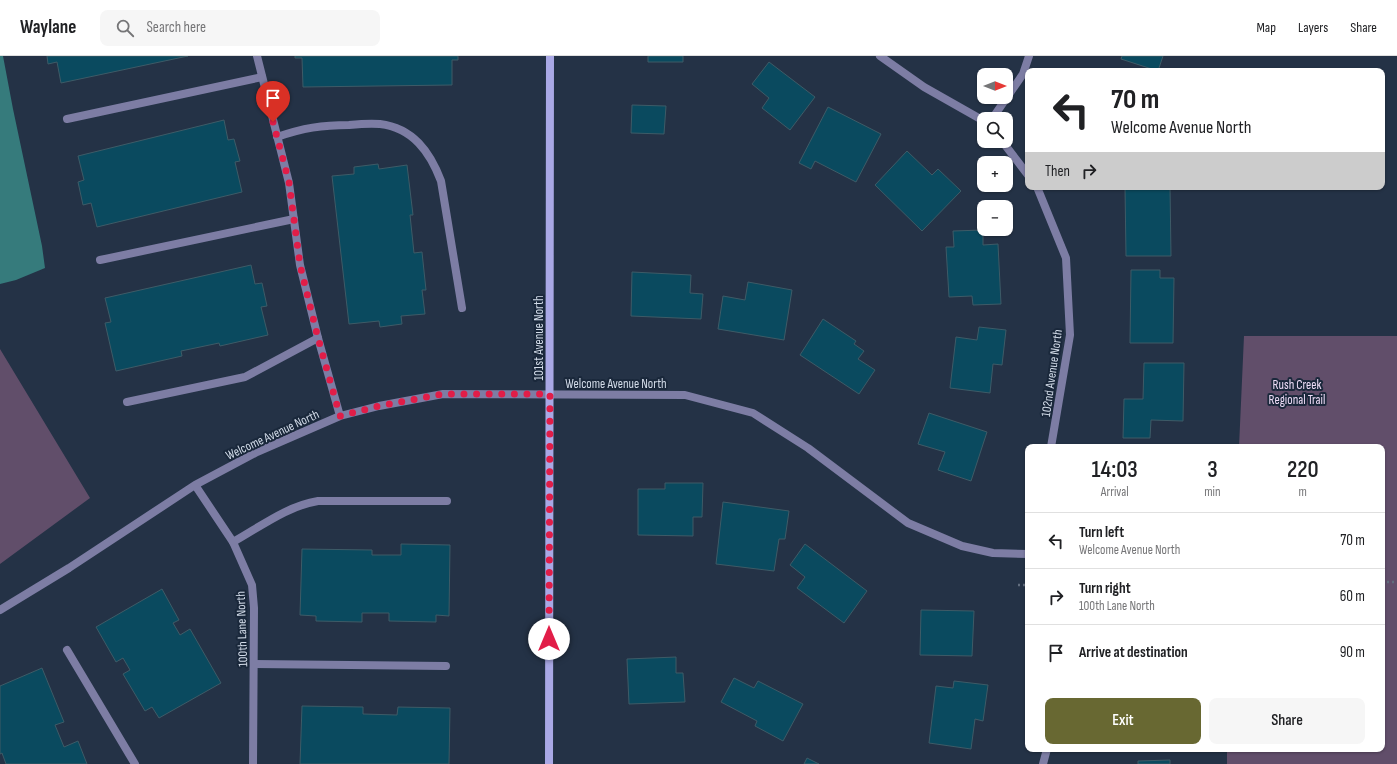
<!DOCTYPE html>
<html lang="en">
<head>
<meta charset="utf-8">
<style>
  body { margin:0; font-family:"Sofia Sans Condensed",sans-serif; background:#f6f6f6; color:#202124; height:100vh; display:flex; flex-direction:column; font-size:15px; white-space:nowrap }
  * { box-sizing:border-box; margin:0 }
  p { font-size:13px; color:#757577 }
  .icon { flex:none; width:22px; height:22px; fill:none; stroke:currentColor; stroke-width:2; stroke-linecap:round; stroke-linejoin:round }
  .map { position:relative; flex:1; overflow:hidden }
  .side { position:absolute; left:1025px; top:388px; width:360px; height:308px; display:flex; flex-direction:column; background:#fff; border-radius:8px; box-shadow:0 1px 3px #0004 }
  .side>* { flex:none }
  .guide { position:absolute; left:1025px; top:12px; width:360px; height:122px; border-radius:8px; box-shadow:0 1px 3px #0004; background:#fff; color:#202124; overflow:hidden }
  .needle { width:26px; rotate:90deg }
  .fabs { position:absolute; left:977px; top:12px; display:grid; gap:8px }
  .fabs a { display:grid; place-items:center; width:36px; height:36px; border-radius:8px; background:#fff; box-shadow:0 1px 3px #0004; font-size:20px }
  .pin { position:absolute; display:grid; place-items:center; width:34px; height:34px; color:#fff; margin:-41px -17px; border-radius:50% 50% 50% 0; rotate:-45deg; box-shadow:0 0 4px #0007 }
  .pin .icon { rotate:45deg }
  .me { position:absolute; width:44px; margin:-22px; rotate:0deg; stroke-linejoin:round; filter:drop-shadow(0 0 3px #0008) }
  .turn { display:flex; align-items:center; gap:14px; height:84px; padding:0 20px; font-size:18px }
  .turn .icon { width:52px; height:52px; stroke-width:2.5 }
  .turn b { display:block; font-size:28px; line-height:34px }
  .then { display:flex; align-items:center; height:38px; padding:0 20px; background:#0003; gap:8px; font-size:15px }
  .eta { display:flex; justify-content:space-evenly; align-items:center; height:68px; text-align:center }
  .eta b { font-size:24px; font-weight:600; line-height:28px }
  .primary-button { display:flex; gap:8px; margin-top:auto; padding:8px 20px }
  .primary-button a { flex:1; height:46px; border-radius:8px; background:#686832; color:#fff; font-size:16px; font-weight:600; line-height:46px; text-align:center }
  .primary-button a+a { background:#f6f6f6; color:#202124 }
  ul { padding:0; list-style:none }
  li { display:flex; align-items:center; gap:12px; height:56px; padding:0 20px; border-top:1px solid #e0e0e0 }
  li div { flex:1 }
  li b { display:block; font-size:15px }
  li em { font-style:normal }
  header { display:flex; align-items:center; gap:24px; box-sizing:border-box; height:56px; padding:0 20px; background:#fff; border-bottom:1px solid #e0e0e0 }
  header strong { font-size:19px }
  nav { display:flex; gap:22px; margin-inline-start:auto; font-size:14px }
  .search { width:280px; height:36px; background:#f6f6f6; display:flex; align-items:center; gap:10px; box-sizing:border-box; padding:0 14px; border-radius:8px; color:#757577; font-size:15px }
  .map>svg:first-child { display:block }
  .green { fill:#614e6a }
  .water { fill:#367b7c }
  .building { fill:#0a4a5f; stroke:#3e5b67 }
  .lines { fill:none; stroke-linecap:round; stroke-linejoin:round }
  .path { stroke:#616d7e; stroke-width:2.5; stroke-dasharray:2 3; stroke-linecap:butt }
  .lane { stroke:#7d7da4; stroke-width:8 }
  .street { stroke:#7d7da4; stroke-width:8 }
  .secondary { stroke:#a9a8e5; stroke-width:8 }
  .route { stroke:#e11d48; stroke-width:7; stroke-dasharray:0 12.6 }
  .labels { text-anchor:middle; stroke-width:4; stroke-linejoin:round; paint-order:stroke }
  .street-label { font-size:13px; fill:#d3dce9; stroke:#1a283b }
  .park-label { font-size:13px; fill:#eedcf7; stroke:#1a283b }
</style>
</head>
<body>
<header>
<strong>Waylane</strong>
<div class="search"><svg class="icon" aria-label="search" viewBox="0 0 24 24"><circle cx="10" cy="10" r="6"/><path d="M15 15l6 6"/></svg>Search here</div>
<nav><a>Map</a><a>Layers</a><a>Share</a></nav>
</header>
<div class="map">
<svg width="1397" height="708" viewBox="0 0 1397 708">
  <rect width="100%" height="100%" fill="#243246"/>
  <path class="green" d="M1244,280H1397V708H1227V693H1382V391H1239Z
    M0,293L90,442L0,508Z"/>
  <path class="water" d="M0,0H3L13,53L42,190L45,212L16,224L0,228Z"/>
  <path class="building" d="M47,0H188L61,27L57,6L48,8Z
    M295,0H458V4H452V29L303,31L302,2H295Z
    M648,0H683V6H648Z
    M1122,0H1163L1158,15L1121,3Z
    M769,6L815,41L790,74L762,52L769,42L752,28Z
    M632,49L666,50L664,78L631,77Z
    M828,51L881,78L856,126L815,105L811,113L799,107Z
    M224,64L228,84L234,83L240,105L235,106L242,136L97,171L91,147L83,149L78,126L84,124L78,100Z
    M907,95L932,119L938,113L961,135L922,175L875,129Z
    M378,108L379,113L407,109L413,159H410L414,197L422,196L426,234H422L425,258L401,260L402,268L380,271L379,265L349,268L332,120L354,118V111Z
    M1125,131H1170L1171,200H1126Z
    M983,174V189L998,188L1001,248L973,249L972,240L949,241L946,191H954L953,175Z
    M251,209L255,228L262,227L267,250L261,251L268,279L220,290L219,287L181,295L182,300L116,315L105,267L111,266L105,242Z
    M1131,214H1160V222H1174L1173,287H1130Z
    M632,216L691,219L690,237L703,238L701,263L631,260Z
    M748,226L792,234L784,284L718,273L723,240L745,244Z
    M823,263L856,285L854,288L864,295L858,303L875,314L859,338L800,299Z
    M979,271L1006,274L1002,309L993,308L990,337L950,332L956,281L977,284Z
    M1144,307H1184L1183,365L1151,364L1150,382H1123L1124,343H1143Z
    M929,357L987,376L971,425L938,414L945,396L918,388Z
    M665,427H703L702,461H693V480L638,479V433H665Z
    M723,446L789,455L785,483H779L774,515L716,508Z
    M401,488L450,489L449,560L436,559V566L389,565V557H362V566L316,565V560L300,559L302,493L372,494V499H401Z
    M805,488L867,535L844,567L797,532L805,521L790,509Z
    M162,533L179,564L173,567L180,579L190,573L221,627L159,662L152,651L145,655L123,618L130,614L123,602L116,606L96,571Z
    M921,554L974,555L972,600L920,599Z
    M676,601V617H683L685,646L629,648L627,603Z
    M42,612L64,666L55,669L64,691L78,685L87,708H6L2,697L0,698V630Z
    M734,622L754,632L758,625L803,648L783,685L755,670L757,665L721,646Z
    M954,625L988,629L983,665L975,663L971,693L929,687L936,630L953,632Z
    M302,650L363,651V658L397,659L398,651L450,652L449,708H300Z
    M807,702L819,708H804Z
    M1170,704V708H1138V705Z"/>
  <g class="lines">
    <path class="path" d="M1382,526H1397
      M1018,529H1028"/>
    <path class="lane" d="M67,63L262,21
      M277,81C303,72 322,69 349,69C359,68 370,67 380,68C413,72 430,96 441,125L462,252
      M100,204L294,163
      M127,346L245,321L318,282
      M233,486C260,471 287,450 318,445H447
      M67,594L135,708
      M254,608L446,610"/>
    <path class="street" d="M257,0L289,127L300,209L318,282L340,360
      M880,0L924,31L984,65
      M992,63L1023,18L1029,0
      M1002,85L1028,119
      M1037,131L1066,202L1070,279L1051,391
      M195,429L233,486L252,529L254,552L253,708
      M0,554L69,512L195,429L257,396L340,360L379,350L443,338L685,339L753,357L808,392L908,467L962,490L993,497L1028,498
      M1043,708L1047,693"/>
    <path class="secondary" d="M549,708L550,0"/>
  </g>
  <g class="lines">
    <path class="route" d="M273,66L289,126L300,209L318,282L340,360L379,350L443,338H550L549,583"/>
  </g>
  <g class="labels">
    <g class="street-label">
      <text transform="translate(538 282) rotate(-90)" y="5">101st Avenue North</text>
      <text transform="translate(1051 317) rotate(-82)" y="5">102nd Avenue North</text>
      <text x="616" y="332">Welcome Avenue North</text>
      <text transform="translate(272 378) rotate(-25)" y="5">Welcome Avenue North</text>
      <text transform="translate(241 573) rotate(-92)" y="5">100th Lane North</text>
    </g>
    <g class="park-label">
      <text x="1297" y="333">Rush Creek<tspan x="1297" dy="15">Regional Trail</tspan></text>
    </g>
  </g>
</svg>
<div class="fabs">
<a><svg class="needle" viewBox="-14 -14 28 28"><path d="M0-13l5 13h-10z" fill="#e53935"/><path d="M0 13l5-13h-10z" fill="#757577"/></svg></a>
<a><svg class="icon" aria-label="search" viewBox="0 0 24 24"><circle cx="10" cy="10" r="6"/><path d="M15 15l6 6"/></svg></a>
<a>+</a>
<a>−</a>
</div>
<div class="pin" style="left:273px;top:66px;background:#d93025"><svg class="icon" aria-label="arrive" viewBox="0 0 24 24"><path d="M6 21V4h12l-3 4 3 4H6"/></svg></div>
<svg class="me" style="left:549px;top:583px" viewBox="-20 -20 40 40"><circle r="19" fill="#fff"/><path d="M0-13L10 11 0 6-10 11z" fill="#e11d48"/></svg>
<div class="guide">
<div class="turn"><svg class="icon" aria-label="left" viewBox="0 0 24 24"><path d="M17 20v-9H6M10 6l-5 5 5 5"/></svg><div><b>70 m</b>Welcome Avenue North</div></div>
<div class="then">Then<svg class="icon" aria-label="right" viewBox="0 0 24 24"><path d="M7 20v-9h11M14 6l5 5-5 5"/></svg></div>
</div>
<section class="side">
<div class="eta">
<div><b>14:03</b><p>Arrival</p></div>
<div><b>3</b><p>min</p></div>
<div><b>220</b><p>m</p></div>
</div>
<ul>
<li><svg class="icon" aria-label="left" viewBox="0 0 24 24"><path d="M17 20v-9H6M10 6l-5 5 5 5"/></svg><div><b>Turn left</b><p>Welcome Avenue North</p></div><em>70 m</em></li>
<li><svg class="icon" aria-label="right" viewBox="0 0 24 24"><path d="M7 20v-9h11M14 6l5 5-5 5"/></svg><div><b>Turn right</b><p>100th Lane North</p></div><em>60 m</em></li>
<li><svg class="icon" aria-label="arrive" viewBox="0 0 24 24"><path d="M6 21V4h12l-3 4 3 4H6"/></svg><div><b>Arrive at destination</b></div><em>90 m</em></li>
</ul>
<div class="primary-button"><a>Exit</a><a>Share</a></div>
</section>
</div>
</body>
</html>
